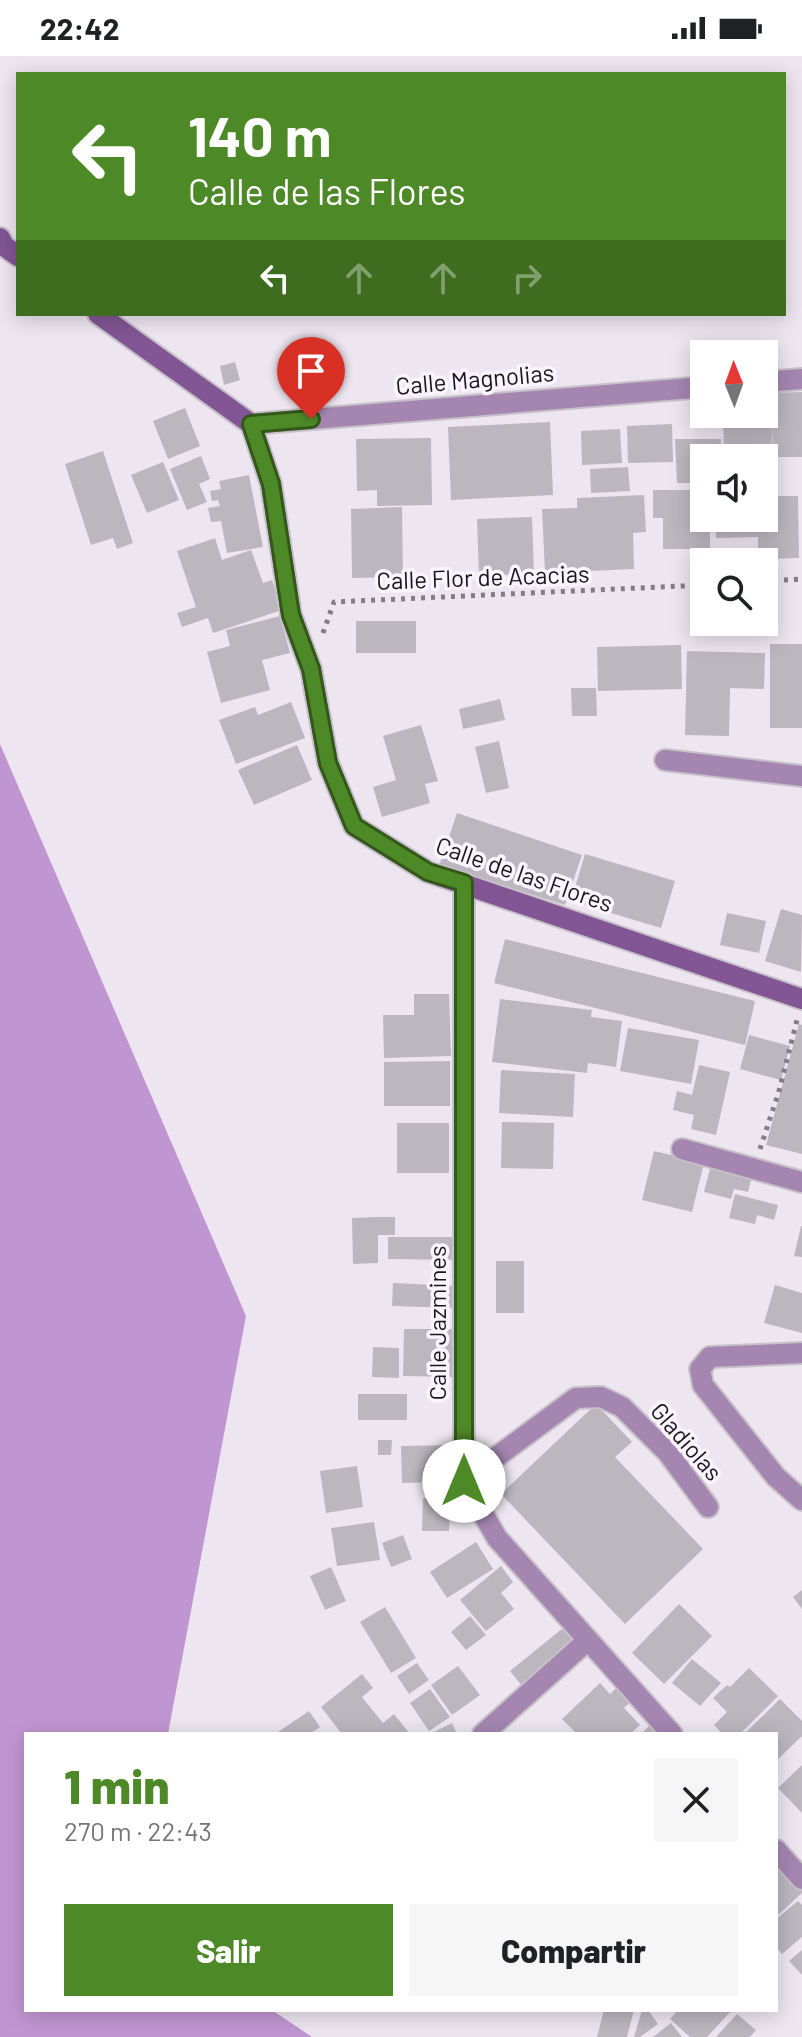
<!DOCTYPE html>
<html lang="es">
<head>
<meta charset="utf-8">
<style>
  body { margin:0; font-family:Barlow,sans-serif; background:#f6f6f6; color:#202124; height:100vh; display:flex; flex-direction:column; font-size:30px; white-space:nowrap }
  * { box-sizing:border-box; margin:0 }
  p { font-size:26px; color:#757577 }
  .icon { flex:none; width:44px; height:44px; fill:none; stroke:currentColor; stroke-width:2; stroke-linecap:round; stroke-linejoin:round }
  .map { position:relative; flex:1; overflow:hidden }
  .panel { position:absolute; left:24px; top:1676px; width:754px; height:280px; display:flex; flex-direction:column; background:#fff; border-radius:0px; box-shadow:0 4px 20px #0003 }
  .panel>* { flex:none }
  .hud { position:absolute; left:16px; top:16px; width:770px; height:244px; border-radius:0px; box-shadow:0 4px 20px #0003; background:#4e8927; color:#fff; overflow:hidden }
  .needle { width:52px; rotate:359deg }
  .fabs { position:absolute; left:690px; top:284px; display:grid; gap:16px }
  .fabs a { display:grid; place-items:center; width:88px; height:88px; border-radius:0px; background:#fff; box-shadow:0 4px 20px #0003; font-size:40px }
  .pin { position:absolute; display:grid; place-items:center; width:68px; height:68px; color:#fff; margin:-82px -34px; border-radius:50% 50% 50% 0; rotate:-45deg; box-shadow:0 0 8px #0007 }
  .pin .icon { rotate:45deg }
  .me { position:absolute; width:88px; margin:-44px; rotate:0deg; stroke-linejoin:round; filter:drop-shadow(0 0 6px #0008) }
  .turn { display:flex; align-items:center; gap:28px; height:168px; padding:0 40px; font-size:36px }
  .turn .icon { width:104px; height:104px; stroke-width:2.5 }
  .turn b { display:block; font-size:56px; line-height:68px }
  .lanes { display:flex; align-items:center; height:76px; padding:0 40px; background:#0003; justify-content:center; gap:40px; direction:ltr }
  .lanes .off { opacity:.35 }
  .round { display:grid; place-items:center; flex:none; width:84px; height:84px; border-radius:0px; background:#f6f6f6 }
  .summary { display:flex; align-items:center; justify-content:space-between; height:136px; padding:0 40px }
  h1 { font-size:48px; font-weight:800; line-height:60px; color:#4e8927 }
  .cta { display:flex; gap:16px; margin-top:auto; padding:16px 40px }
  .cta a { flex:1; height:92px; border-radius:0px; background:#4e8927; color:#fff; font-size:32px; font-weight:800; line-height:92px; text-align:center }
  .cta a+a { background:#f6f6f6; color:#202124 }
  .status { display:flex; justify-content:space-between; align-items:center; height:56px; padding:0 40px; background:#fff; direction:ltr }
  .status svg { height:22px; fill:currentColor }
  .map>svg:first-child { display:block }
  .forest { fill:#c096d2 }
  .building { fill:#bcb6bf }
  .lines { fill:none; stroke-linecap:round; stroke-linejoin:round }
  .street-casing { stroke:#c7c1c9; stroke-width:24 }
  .secondary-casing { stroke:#c7c1c9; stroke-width:24 }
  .path { stroke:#827d84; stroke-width:5; stroke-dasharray:4 6; stroke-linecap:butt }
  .street { stroke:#a486b1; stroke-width:20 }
  .secondary { stroke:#825694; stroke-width:20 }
  .route-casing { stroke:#335919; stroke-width:20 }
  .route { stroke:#4e8927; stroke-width:14 }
  .labels { text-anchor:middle; stroke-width:7; stroke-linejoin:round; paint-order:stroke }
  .street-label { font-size:24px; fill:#181619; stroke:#faf4fd }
</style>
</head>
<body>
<div class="status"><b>22:42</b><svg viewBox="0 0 49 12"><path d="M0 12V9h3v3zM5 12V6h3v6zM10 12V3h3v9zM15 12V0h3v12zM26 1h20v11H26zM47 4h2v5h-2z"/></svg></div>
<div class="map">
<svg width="802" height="1981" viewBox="0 0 802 1981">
  <rect width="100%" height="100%" fill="#ede6f0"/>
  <path class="forest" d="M0,688L246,1260L168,1678H26V1954H272L312,1981H0Z"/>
  <path class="building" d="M235,306L240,324L224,329L220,310Z
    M802,336V401H773L772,367V424H764V402H724L723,358H764V345H771V337Z
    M185,352L200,390L168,403L153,365Z
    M550,366L553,439L451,444L448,371Z
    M672,368L673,406L628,407L627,370Z
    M620,373L622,407L582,409L581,375Z
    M431,382L432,449L377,450V434L357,435L356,383Z
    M675,383H721V402H704V427H677Z
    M103,395L133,487L117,493L113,482L91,489L65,408Z
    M201,400L210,423L199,428L207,446L187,454L170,413Z
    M163,406L179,444L147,457L131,419Z
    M628,411L630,435L591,437L590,413Z
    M249,419L263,491L227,497L221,465L211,466L208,452L220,450L218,444L212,445L210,435L221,433L219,425Z
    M653,434H704V462H710V493H663V462H653Z
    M644,439L646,476L633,477L634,513L545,517L542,453L577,452V442Z
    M764,440H798L799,502L758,503V481L716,482V462H764Z
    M402,451L403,521L352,522L351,453Z
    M532,461L534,518L479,520L477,463Z
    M215,482L222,504L251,494L263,527L272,524L282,554L213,577L208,562L182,571L177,557L196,551L177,495Z
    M280,560L290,597L262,604L270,634L221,647L207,596L230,590L226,574Z
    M356,565H416V597H356Z
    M770,588H802V672H770Z
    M681,589L682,633L598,635L597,591Z
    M687,595L765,597L764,633L730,632L729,680L685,679Z
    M571,632H596L597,660H572Z
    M500,643L505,664L463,673L459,653Z
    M291,646L305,682L236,708L219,664L255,651L258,659Z
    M421,669L438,725L425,728L430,747L382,761L373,731L396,724L383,680Z
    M499,685L509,732L486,737L475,691Z
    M297,689L312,724L254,749L238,714Z
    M457,757L582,799L565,849L524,836L523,838L439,810Z
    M585,798L675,825L661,872L571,845Z
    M781,853L802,859L801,916L765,905Z
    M727,857L766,865L759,897L720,889Z
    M505,883L755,945L745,989L494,927Z
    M414,938H449L451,1000L384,1002L383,959H414Z
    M500,943L592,954L591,961L622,965L616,1011L588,1007L587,1017L492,1006Z
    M799,968L802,969V1098L766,1089Z
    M628,972L699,984L691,1028L620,1015Z
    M749,979L790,990L781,1024L740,1013Z
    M450,1005V1050H384V1006Z
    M699,1009L730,1016L716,1079L691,1073L694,1059L673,1054L677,1035L692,1039Z
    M501,1014L575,1018L573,1061L499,1057Z
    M502,1066L554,1067L553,1113L501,1112Z
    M397,1067H449V1117H397Z
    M654,1095L704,1107L692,1156L642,1144Z
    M711,1109L752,1120L748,1136L734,1133L731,1143L704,1136Z
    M735,1138L778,1149L774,1164L757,1159L755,1168L729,1162Z
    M376,1161H395V1179H378V1207L353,1208L352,1162Z
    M801,1170H802V1201L794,1200Z
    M388,1181H455V1204L388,1203Z
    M496,1205H524V1257H496Z
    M393,1227L456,1230V1252L392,1250Z
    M775,1229L802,1237V1277L764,1267Z
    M404,1273H452V1321L403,1320Z
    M373,1291L399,1292V1322L372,1321Z
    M358,1338H407V1364H358Z
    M596,1348L632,1386L615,1401L703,1493L625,1568L501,1438Z
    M378,1384H392L391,1399H378Z
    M454,1389L455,1439H436L435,1426L402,1427L401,1390Z
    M357,1410L363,1451L326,1457L320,1415Z
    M423,1442L450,1443L449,1475H422Z
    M374,1466L380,1504L337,1510L331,1472Z
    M403,1479L412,1503L391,1511L382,1487Z
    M476,1486L493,1513L447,1542L430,1516Z
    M501,1510L513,1526L501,1537L514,1553L486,1575L460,1544Z
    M331,1511L346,1545L325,1554L310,1520Z
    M802,1534V1553L793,1541Z
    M679,1548L712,1580L664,1628L632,1597Z
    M385,1551L416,1602L391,1617L360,1566Z
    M470,1560L486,1579L466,1594L451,1576Z
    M563,1572L575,1587L522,1630L510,1615Z
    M692,1603L721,1627L700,1650L672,1627Z
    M417,1607L429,1624L409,1638L397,1620Z
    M458,1610L480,1639L452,1659L431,1629Z
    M749,1612L778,1640L740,1678H723L714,1669L727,1656L713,1642L727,1629L730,1631Z
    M362,1618L373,1632L362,1641L383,1667L394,1658L410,1678H342L321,1651Z
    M624,1625L637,1640L624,1652L640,1669L630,1678H577L562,1663L600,1627L610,1638Z
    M430,1633L450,1661L429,1675L410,1647Z
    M780,1643L802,1665V1680L776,1705V1678H744Z
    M309,1655L320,1671L310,1678H275Z
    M452,1667L457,1678H430Z
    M649,1670L657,1678H641Z
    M802,1709V1757L778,1732Z
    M776,1802L802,1830V1837L776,1861Z
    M798,1845L802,1849V1881L782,1898L776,1891V1863Z
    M802,1894V1919L789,1905Z
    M604,1954H634L627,1981H597Z
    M642,1954H648L658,1968L640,1981H634Z
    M678,1954H732L707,1981H690L670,1963Z
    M737,1958L756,1974L750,1981H716Z
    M671,1967L682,1981H653Z"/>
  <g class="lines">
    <g class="street-casing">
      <path id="street" d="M764,326L802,323
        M251,368L704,331
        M665,704L802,720
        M464,827V1425L497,1482L672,1678
        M682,1093L802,1126
        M802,1297L710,1301L700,1313L703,1329L776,1421L802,1444
        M464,1425L576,1342L601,1341L622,1351L668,1397L708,1451
        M483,1678L588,1584
        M776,1794L802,1823"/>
    </g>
    <g class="secondary-casing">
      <path id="secondary" d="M0,182L4,190L18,200
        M98,258L251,368L271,428L291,559L311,613L328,707L354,770L428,816L802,943"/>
    </g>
    <path class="path" d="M764,525L802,523
      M323,577L334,546L704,529
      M760,1093L779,1035L797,964"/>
    <use href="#street" class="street"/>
    <use href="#secondary" class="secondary"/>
  </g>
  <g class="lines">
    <g class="route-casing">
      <path id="route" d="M311,363L251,368L271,428L291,559L311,613L328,707L354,770L428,816L464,827V1425"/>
    </g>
    <use href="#route" class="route"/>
  </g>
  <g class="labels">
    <g class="street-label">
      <text transform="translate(475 324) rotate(-5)" y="8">Calle Magnolias</text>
      <text transform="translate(483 522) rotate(-2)" y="8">Calle Flor de Acacias</text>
      <text transform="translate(524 819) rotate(19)" y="8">Calle de las Flores</text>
      <text transform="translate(438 1267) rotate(-90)" y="8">Calle Jazmines</text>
      <text transform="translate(686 1386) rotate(49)" y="8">Gladiolas</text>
    </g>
  </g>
</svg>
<div class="fabs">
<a><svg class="needle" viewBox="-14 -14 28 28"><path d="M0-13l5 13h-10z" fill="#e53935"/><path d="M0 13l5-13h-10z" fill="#757577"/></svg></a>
<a><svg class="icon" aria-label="sound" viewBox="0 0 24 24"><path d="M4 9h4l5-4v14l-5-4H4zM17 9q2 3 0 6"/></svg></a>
<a><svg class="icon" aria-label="search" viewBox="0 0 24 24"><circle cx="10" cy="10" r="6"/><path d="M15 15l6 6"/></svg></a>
</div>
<div class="pin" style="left:311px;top:363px;background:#d93025"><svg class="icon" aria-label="arrive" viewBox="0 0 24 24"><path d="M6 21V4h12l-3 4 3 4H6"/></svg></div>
<svg class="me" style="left:464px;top:1425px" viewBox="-20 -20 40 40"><circle r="19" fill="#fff"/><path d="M0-13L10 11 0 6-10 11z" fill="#4e8927"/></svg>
<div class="hud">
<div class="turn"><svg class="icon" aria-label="left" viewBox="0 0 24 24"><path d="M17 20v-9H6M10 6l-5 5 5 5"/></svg><div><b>140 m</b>Calle de las Flores</div></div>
<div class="lanes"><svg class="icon" aria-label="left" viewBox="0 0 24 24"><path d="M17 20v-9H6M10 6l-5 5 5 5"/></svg><svg class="icon off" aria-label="ahead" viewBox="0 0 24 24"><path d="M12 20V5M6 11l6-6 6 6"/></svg><svg class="icon off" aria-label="ahead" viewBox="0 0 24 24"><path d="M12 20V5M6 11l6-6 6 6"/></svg><svg class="icon off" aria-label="right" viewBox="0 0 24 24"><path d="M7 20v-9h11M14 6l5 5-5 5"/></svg></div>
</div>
<section class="panel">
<div class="summary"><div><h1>1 min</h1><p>270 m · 22:43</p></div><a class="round"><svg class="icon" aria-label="close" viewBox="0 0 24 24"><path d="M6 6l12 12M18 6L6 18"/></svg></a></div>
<div class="cta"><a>Salir</a><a>Compartir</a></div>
</section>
</div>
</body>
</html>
